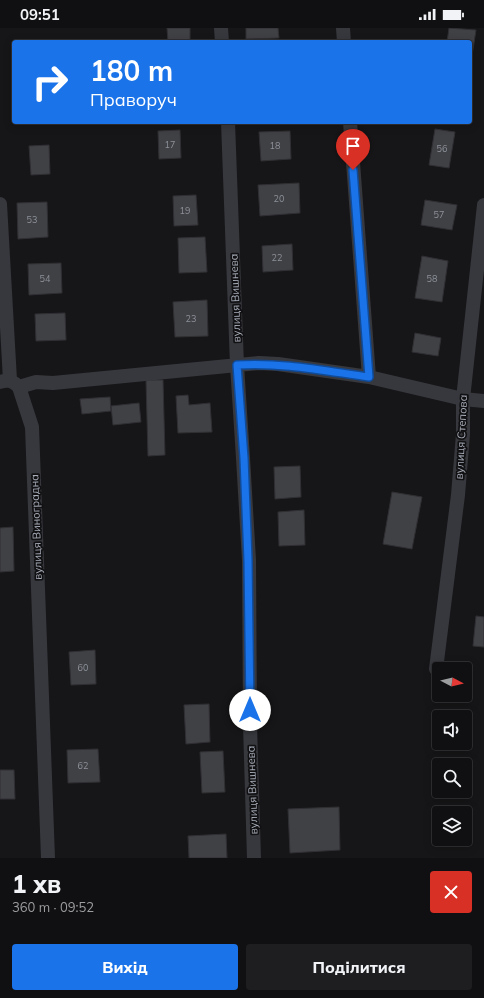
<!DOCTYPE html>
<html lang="uk">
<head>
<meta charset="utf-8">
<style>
  body { margin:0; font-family:Mulish,sans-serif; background:#1e1e20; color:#f1f3f6; height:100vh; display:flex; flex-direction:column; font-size:15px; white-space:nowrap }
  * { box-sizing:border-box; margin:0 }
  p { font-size:13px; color:#9c9d9f }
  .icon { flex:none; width:22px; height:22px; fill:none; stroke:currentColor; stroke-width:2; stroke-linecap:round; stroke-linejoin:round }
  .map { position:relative; height:830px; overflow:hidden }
  .panel { display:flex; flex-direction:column; background:#101012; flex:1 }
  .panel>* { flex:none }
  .banner { position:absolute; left:12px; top:12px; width:460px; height:84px; border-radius:4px; box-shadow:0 2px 10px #0003,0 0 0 1px #303032; background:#1a73e8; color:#fff; overflow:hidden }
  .needle { width:26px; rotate:97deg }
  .tools { position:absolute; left:432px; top:634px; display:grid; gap:8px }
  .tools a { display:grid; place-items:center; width:40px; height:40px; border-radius:4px; background:#101012; box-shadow:0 2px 10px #0003,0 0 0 1px #303032; font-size:20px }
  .pin { position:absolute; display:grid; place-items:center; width:34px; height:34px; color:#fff; margin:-41px -17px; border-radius:50% 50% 50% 0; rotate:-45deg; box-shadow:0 0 4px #0007 }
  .pin .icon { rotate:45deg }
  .me { position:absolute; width:44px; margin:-22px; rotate:0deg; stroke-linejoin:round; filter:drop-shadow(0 0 3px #0008) }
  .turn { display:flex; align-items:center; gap:14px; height:84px; padding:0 12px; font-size:18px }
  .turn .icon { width:52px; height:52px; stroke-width:2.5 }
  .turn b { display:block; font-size:28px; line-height:34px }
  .round { display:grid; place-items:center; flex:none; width:42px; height:42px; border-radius:4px; background:#1e1e20 }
  .headline { display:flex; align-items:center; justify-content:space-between; height:68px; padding:0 12px }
  h1 { font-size:24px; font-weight:800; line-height:30px }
  .cta { display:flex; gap:8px; margin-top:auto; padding:8px 12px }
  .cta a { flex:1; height:46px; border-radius:4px; background:#1a73e8; color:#fff; font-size:16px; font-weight:800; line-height:46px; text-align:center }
  .cta a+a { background:#1e1e20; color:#f1f3f6 }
  .status { display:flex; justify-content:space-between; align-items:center; height:28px; padding:0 20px; background:#101012; direction:ltr }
  .status svg { height:11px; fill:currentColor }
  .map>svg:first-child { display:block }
  .building { fill:#404145; stroke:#303034 }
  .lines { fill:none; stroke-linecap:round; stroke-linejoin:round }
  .minor { stroke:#37383d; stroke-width:14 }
  .route-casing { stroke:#114b97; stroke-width:10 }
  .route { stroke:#1a73e8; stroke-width:7 }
  .labels { text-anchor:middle; stroke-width:3.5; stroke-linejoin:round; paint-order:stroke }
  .number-label { font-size:9px; fill:#8e929b }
  .street-label { font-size:11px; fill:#a8adb8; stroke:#111113 }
</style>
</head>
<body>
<div class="status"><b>09:51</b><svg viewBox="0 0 49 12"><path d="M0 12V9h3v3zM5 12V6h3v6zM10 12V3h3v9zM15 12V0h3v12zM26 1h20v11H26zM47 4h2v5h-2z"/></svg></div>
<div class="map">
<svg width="484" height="830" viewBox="0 0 484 830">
  <rect width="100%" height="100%" fill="#161618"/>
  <path class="building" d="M167,0H190V14H168Z
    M246,0H278L279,10L246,11Z
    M449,0L476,2L471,34L470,14H447Z
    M435,101L455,104L449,140L429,137Z
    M180,102L181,130L159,131L158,103Z
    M290,103L291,131L261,133L259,104Z
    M49,117L50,146L31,147L29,118Z
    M299,155L300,185L260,188L258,157Z
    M196,167L198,197L174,198L173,168Z
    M425,172L457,177L452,202L421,197Z
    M47,174L48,209L18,211L17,175Z
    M205,209L207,244L179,245L178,210Z
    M292,216L293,242L263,244L262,218Z
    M422,228L448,233L442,274L415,270Z
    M61,235L62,265L29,267L28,236Z
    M207,272L208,308L175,309L173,274Z
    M65,285L66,312L36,313L35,286Z
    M415,305L441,310L438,328L412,324Z
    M146,352H163L165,427L148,428Z
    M188,367L189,377L210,375L212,404L178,405L176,368Z
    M110,369L111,383L82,386L80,371Z
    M139,375L141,394L113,397L111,378Z
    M300,438L301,469L275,471L274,439Z
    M392,464L422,469L412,521L383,516Z
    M304,482L305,517L279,518L278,484Z
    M13,499L14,543L0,544V500Z
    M476,588L484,589V619L473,618Z
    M95,622L96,656L71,657L69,624Z
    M209,676L210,714L186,716L184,677Z
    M98,721L100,754L68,755L67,722Z
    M223,723L225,764L202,765L200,724Z
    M0,742H14L15,771H0Z
    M339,779L340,822L290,825L288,781Z
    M226,806L227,830H189L188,808Z"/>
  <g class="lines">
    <path class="minor" d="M221,0L222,14
      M343,0L344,14
      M228,94L237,337L243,430L249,532L250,697L254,830
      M350,94L369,349
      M0,176L10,352
      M0,354C8,351 13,353 19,359L32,399L48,830
      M19,359L36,354L53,355L259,335L278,336L369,349L463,371L484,373
      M436,641L458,467L463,406V371L484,177"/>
  </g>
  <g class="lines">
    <g class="route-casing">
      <path id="route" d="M250,682L248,532L244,430L237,337C281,334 325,343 369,349L353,142"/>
    </g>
    <use href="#route" class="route"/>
  </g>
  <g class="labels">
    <g class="number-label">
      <text x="170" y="120">17</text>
      <text x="275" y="121">18</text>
      <text x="442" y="124">56</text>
      <text x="279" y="174">20</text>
      <text x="185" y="186">19</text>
      <text x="439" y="190">57</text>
      <text x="32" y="195">53</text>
      <text x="277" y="233">22</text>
      <text x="45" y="254">54</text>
      <text x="432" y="254">58</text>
      <text x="191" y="294">23</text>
      <text x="83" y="643">60</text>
      <text x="83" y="741">62</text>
    </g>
    <g class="street-label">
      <text transform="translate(235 270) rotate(-92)" y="4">вулиця Вишнева</text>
      <text transform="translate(461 409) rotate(-87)" y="4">вулиця Степова</text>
      <text transform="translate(36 499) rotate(-92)" y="4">вулиця Виноградна</text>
      <text transform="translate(252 762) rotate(-92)" y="4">вулиця Вишнева</text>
    </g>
  </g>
</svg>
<div class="tools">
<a><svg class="needle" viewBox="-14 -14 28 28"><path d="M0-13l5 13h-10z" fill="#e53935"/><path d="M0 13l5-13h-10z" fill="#9c9d9f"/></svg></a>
<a><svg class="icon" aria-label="sound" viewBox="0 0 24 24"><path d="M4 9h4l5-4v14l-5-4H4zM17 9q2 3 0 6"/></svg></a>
<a><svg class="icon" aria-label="search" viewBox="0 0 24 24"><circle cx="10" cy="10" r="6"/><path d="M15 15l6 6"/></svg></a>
<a><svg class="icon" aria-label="layers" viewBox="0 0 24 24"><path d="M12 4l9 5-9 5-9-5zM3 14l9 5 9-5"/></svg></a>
</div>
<div class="pin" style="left:353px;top:142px;background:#d93025"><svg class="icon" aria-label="arrive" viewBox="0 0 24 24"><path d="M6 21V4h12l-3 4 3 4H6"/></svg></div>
<svg class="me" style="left:250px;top:682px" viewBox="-20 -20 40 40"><circle r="19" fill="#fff"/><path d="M0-13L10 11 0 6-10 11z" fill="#1a73e8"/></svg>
<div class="banner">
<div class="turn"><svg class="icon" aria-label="right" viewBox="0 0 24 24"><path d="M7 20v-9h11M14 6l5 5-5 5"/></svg><div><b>180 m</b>Праворуч</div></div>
</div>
</div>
<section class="panel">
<div class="headline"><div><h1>1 хв</h1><p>360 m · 09:52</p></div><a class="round" style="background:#d93025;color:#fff"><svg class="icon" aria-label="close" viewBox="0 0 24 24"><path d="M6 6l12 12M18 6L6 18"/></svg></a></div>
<div class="cta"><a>Вихід</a><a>Поділитися</a></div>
</section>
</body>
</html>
